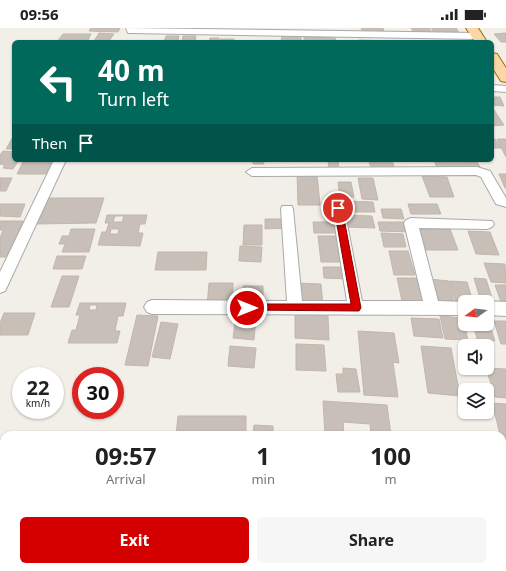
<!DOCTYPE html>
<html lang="en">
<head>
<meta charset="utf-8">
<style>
  body { margin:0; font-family:"Noto Sans",sans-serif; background:#f6f6f6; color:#222; height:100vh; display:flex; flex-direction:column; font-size:15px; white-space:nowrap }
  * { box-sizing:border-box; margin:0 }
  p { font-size:13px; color:#767676 }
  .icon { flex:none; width:22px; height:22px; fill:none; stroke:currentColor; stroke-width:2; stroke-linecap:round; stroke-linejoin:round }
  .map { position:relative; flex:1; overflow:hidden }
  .details { position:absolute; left:0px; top:403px; width:506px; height:140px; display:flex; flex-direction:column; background:#fff; border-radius:12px 12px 0 0; box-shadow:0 1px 3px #0004 }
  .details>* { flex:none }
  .guide { position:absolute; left:12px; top:12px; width:482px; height:122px; border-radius:6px; box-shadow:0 1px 3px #0004; background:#00695c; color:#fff; overflow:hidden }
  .needle { width:26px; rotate:255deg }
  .fabs { position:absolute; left:458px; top:267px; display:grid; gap:8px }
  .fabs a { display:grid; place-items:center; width:36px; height:36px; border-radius:6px; background:#fff; box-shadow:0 1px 3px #0004; font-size:20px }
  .speed { position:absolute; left:12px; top:339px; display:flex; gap:8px; font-size:20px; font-weight:700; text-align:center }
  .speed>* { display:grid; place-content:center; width:52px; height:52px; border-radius:50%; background:#fff; box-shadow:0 1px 3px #0004; line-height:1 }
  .speed small { font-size:10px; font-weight:400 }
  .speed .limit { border:6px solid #d22; background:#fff; color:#111 }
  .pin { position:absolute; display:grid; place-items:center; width:34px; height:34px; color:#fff; margin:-17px; border:2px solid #fff; border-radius:50%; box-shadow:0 1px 4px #0007 }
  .me { position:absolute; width:44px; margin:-22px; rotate:90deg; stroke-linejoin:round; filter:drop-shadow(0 0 3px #0008) }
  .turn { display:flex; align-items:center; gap:14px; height:84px; padding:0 20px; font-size:18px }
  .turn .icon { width:52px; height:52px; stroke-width:2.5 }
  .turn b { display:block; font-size:28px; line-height:34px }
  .then { display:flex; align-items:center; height:38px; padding:0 20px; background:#0003; gap:8px; font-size:15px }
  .eta { display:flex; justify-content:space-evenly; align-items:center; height:68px; text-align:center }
  .eta b { font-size:24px; font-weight:700; line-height:28px }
  .button { display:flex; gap:8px; margin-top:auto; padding:8px 20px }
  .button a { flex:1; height:46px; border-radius:6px; background:#d40000; color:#fff; font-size:16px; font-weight:700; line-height:46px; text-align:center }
  .button a+a { background:#f6f6f6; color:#222 }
  .status { display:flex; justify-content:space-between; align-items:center; height:28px; padding:0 20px; background:#fff; direction:ltr }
  .status svg { height:11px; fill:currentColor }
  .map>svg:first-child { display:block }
  .building { fill:#c7bfb8; stroke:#c4b6ab; fill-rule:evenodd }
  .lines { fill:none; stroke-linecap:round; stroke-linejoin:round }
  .street-casing { stroke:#a9a9a9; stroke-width:2 }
  .secondary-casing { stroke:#707d05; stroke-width:2 }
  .primary-casing { stroke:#a06b00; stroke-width:2 }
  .street { fill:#fff; fill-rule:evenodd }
  .secondary { fill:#f7fabf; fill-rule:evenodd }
  .primary { fill:#fcd6a4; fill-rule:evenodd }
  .route { fill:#d40000; stroke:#8a0000 }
</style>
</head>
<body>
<div class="status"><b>09:56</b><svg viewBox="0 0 49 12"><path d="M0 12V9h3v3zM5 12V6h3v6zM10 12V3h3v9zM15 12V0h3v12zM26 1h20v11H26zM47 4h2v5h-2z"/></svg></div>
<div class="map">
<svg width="506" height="543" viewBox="0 0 506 543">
  <rect width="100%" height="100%" fill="#f2efe9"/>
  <path class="building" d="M91,0H120L118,4L89,3Z
    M361,0H383L384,4L362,3Z
    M411,0H429L432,5H422L420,3H413Z
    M431,0H456L460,6H435Z
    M99,5L114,6L109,13H94Z
    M506,5V14H501L494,6Z
    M63,6H91L87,14H57Z
    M166,8H179L178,14H164Z
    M183,8H196L195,14H182Z
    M282,8H301V14H281Z
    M304,9L335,10L336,14H304Z
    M210,10H219L218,14H209Z
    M220,11H234V14H219Z
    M359,12L394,13L395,14H359Z
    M492,69H500L504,78L492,77Z
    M492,82H494L504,97L492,98Z
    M14,107V121H6Z
    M492,111H495L501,120H492Z
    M497,111H506V129Z
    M3,123L14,124V132H19L13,141L3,140L5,137L0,136V127Z
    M24,132H52L46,146H17Z
    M253,132H263L264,136H253Z
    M328,132H338L339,142H329Z
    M434,132H476L480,139L437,140Z
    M392,133L395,141L372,142L369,134Z
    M297,145L317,146L320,177H298Z
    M499,146H506V160H505Z
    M422,148L447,149L454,169H430Z
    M0,150H12L6,163H0Z
    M358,150H373L378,172L362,171Z
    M338,154H351L354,169H340Z
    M46,170H104L96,195L36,196Z
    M346,173L373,174L375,184H348Z
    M0,176H25L20,189L0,188Z
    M408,176H437L441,186H411Z
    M381,181H401L404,191L383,190Z
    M107,187H147L145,196H140L138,205H143L140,218L98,217L102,204H106L109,195H105ZM115,188H124L122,194H113ZM111,201H119L118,206H110Z
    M344,187L372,188L375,200L346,199Z
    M265,191H286L287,200L265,201Z
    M0,193H23L7,229H0V210L3,202H0Z
    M313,194H336L338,205H314Z
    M378,194H406L409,204L380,203Z
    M244,197H262V217H243Z
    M71,201H95L89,224H62L65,216H59L62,208H69Z
    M415,201H450L458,222H422Z
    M468,203L490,204L499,227L476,226Z
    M381,205L403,206L406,219H384Z
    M318,208H339L342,234H321Z
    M240,218L262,219L261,234L239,233Z
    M389,223H408L415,247H394Z
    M158,224H207L206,242H155Z
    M57,228H86L82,241H53Z
    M484,235L505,236L506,255L491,254Z
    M323,239H345L346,251L324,250Z
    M62,248H79L69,279H51Z
    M397,250H419L425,273H402Z
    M474,250L486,251L495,279L487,278V274H481Z
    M429,251L449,253L455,279L435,278Z
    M450,253L467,254L473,274H465V277L456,276Z
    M209,255H233L232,277L207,278Z
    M299,255L321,256L323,277L300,276Z
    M495,257H506V274H501Z
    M243,258H263V276H243Z
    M80,275H126L123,288H118L115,303H120L117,315H68L72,302H76L80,287H76ZM90,277H97L96,282H89Z
    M4,285H35L28,307H0V295Z
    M295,286L328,288L329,312L295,310Z
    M137,287L158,288L148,338L125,337Z
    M236,288L256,289L254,312L233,310Z
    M440,288L463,290L468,312L445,311Z
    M411,290L439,291L443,310L414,308Z
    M487,291H488L495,313L477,311L473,296H487Z
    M494,293H506V316H501Z
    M161,294L178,296L170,331L152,329Z
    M358,303L394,305L399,335L393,334L398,369L364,367Z
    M296,316L324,317L326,343L296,342Z
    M230,318L256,320L254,340L228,338Z
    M421,318L451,320L460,368L428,365Z
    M343,340L356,341L360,364H338L336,346H343Z
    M486,340L506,341V370L495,369Z
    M323,373L387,377L391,407H371L370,396L343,394L344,407H325Z
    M492,375L506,376V411H504L506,418V513L502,497V407H480L479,404L500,406Z
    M178,388H246V407H176Z
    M254,397L273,398V407H253Z"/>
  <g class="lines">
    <g class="street-casing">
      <path id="street" d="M126,0L477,5L481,8L477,11L131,5H128Z
        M492,57L506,58V64L492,63Z
        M54,132H66L7,259L5,263L0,265V244Z
        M477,139L490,143L506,170V179L496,176L481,149L476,147L252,148L246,144L252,140Z
        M338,175L342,177L344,180L362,273H423L404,195L406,192L411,190L492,193L494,196L492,199L487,201L419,200L438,273L467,274H465V287L152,286L147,284L144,279L147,274L152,272L287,273L281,181L282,178H292L293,181L302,273H347L332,180L334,177Z
        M487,273L506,274V288L487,287V274H485Z
        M97,539H131L129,543H95Z"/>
    </g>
    <g class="secondary-casing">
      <path id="secondary" d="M0,473L4,474V503L0,502Z
        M152,539H224L225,543H153Z"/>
    </g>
    <g class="primary-casing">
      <path id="primary" d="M466,0H478L487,14H475Z
        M492,25L497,26L506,40V54L501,53L492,39Z"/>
    </g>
    <use href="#street" class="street"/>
    <use href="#secondary" class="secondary"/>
    <use href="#primary" class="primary"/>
  </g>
  <path class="route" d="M338,177L342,180L361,280L359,283L244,282V277L247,276H351L334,180Z"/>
</svg>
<div class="fabs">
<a><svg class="needle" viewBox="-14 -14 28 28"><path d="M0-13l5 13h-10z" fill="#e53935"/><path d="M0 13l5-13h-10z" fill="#767676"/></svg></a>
<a><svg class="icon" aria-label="sound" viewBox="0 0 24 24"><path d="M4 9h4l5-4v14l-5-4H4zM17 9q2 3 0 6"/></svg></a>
<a><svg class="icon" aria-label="layers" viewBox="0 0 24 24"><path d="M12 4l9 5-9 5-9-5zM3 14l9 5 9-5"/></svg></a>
</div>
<div class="speed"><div>22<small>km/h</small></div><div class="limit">30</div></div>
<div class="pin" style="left:338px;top:180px;background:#d93025"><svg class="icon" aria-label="arrive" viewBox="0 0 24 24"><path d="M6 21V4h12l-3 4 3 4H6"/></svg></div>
<svg class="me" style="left:247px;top:280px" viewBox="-20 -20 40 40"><circle r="17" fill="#d40000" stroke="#fff" stroke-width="3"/><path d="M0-11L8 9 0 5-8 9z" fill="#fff"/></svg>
<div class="guide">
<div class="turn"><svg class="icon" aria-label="left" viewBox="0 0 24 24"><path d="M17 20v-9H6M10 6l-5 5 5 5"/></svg><div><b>40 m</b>Turn left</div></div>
<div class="then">Then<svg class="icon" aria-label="arrive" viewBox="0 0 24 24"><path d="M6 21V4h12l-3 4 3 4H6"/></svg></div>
</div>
<section class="details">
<div class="eta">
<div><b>09:57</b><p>Arrival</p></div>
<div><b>1</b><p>min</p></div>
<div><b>100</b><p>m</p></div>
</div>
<div class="button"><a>Exit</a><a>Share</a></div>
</section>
</div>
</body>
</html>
